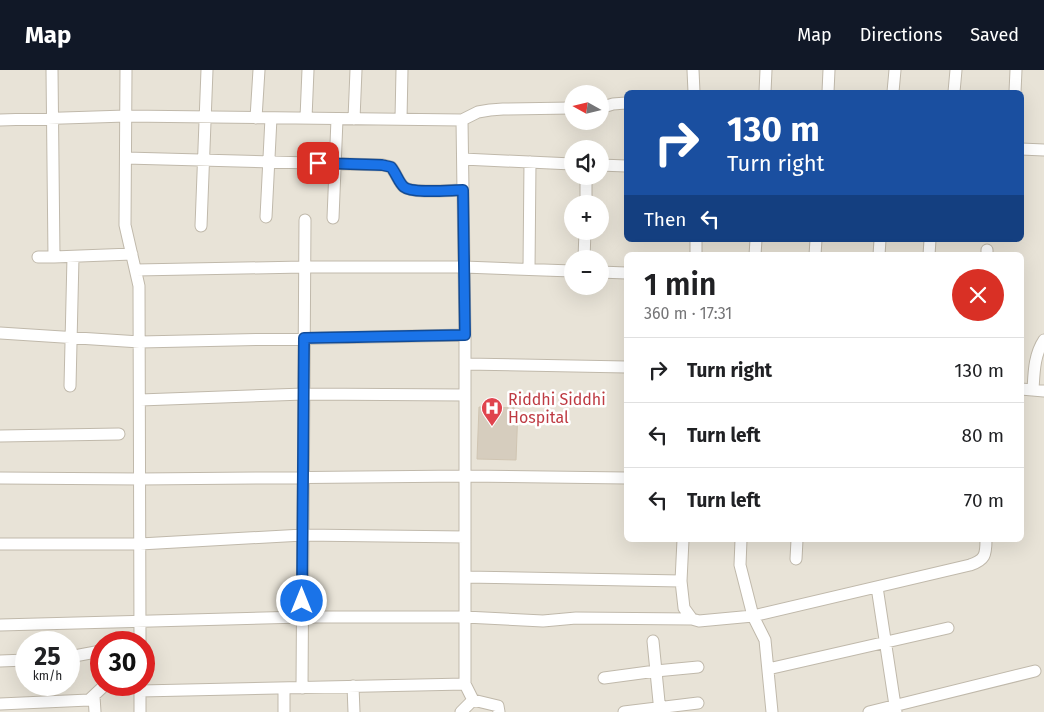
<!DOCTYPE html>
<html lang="en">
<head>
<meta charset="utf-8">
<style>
  body { margin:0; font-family:"Fira Sans",sans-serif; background:#f6f6f6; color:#202124; height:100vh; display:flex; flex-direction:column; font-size:19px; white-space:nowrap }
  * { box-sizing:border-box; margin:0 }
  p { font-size:16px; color:#757577 }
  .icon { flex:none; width:28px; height:28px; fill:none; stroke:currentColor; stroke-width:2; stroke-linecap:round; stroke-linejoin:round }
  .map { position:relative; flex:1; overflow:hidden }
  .details { position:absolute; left:624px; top:182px; width:400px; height:290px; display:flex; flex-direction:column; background:#fff; border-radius:8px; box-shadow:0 5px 20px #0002 }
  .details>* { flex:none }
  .banner { position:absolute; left:624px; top:20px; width:400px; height:152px; border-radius:8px; box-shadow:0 5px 20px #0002; background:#1a4fa0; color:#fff; overflow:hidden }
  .needle { width:32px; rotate:278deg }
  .tools { position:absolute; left:564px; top:15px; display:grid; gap:10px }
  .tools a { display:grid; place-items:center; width:45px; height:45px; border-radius:50%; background:#fff; box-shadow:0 5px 20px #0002; font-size:25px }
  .speed { position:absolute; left:15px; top:561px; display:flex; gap:10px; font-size:25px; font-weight:700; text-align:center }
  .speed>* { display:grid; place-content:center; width:65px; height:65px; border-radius:50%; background:#fff; box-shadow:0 5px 20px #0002; line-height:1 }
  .speed small { font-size:12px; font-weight:400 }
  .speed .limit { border:8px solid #d22; background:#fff; color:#111 }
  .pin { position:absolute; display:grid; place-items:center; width:42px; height:42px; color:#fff; margin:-21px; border-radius:10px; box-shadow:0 2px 8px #0006 }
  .me { position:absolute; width:55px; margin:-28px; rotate:0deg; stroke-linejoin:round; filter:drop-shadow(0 0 4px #0008) }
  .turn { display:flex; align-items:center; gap:18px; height:105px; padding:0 20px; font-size:22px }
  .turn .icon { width:65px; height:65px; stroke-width:2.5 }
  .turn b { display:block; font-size:35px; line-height:42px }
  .then { display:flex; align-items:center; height:48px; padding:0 20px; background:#0003; gap:10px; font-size:19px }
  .round { display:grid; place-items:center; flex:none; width:52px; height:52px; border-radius:26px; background:#f6f6f6 }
  .headline { display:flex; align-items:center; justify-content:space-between; height:85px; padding:0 20px }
  h1 { font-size:30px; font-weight:600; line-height:38px }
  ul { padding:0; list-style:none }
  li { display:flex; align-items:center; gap:15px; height:65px; padding:0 20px; border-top:1px solid #e0e0e0 }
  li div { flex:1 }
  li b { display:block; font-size:19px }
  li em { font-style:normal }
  header { display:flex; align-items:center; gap:30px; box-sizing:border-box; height:70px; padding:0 25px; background:#111827; color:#fff }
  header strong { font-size:24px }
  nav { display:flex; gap:28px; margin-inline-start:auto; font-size:18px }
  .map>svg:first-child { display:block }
  .residential { fill:#e8e3d7; fill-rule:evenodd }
  .building { fill:#d6cdbe; stroke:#d0c5b2 }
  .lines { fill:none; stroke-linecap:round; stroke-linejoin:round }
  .minor-casing { stroke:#c0b9ab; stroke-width:13 }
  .minor { stroke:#fff; stroke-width:11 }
  .route-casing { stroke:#114b97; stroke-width:12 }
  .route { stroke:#1a73e8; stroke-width:9 }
  .labels { text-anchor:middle; stroke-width:5; stroke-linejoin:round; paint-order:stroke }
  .health-label { font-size:16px; fill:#be3a42; stroke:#fff; text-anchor:start }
</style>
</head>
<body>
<header>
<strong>Map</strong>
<nav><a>Map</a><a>Directions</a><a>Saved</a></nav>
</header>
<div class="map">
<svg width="1044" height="642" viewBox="0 0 1044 642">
  <rect width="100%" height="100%" fill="#f4f1e9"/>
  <path class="residential" d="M0,0H1044V642H0ZM626,22H1021V170H626ZM572,24H600V51H572ZM572,79H600V106H572ZM572,134H600V161H572ZM626,185H1021V470H626ZM572,189H600V216H572ZM26,572H69V615H26ZM101,572H144V615H101Z"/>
  <path class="building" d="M479,337L518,338L516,390L477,389Z"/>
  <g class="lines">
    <g class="minor-casing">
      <path id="minor" d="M52,0L54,187
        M126,0L125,155L139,216L140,572
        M693,0L694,22
        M765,22L766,0
        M828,22L829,0
        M893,22L895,0
        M954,22L956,0
        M1015,22L1016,0
        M600,38L613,34L626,33
        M256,48L259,0
        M306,48L308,0
        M354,49L356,0
        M401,49L402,0
        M0,50L126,46L462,50L465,265V614L473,630L498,636L499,642
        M462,50L478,42L490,40L503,39L572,38
        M1021,79L1044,80
        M126,88L383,95L391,97C396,103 399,113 404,117C413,124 451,120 463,120
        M463,89L572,94
        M600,95L626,96
        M586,134V106
        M266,147L271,48
        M333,148L337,49
        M201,156L207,0
        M696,185V170
        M755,185L756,170
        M815,185L816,170
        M879,185L880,170
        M929,185L930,170
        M987,185V180
        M38,187H54L132,184
        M584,189L585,161
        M529,199L530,92
        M136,200L304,197H464L572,201
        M600,202L626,203
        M0,263L140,272L465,265
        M465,294L626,297
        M70,316L73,187
        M1021,319L1044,321
        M1033,320C1034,303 1034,285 1044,270
        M140,330L304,324L465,325
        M0,366L119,364
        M0,408L140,409L465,406L626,408
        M683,470L681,511L684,538L692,549L699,551L753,546L970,495C985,490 986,485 986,470
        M741,470L740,495L753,546L765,570L772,642
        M0,474H140L303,465L465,467
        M796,489L797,470
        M465,507L681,511
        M877,517L896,642
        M0,555L302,547H465L543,551L576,548L692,549
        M653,571L660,642
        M69,587L101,581
        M0,591L26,590
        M768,599L948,558
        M604,608L656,601L698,597
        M140,615V642
        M353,616L354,642
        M302,618L305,150
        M140,621L465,614
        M94,626L95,642
        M0,634L89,630L105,615H109
        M284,642V618
        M461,642L473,630
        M624,642L698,633
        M869,642L1035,601"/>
    </g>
    <use href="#minor" class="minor"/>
  </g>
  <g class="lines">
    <g class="route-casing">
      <path id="route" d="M302,531L304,268L465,265L463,120C451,120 413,124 404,117C399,113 396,103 391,97L382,95L318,93"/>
    </g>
    <use href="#route" class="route"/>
  </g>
  <defs>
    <g id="hospital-pin" transform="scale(1.125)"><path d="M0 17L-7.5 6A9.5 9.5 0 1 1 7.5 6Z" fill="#e0444e" stroke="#fff"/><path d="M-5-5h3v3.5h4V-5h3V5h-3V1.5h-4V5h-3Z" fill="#fff"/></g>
  </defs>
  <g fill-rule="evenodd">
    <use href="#hospital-pin" x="492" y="338"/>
  </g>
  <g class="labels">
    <g class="health-label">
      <text x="508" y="335">Riddhi Siddhi<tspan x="508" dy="18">Hospital</tspan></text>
    </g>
  </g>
</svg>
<div class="tools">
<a><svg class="needle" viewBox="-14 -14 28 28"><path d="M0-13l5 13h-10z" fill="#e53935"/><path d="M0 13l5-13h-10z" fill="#757577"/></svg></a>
<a><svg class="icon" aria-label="sound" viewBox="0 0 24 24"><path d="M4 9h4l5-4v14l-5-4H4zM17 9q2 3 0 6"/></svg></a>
<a>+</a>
<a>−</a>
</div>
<div class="speed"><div>25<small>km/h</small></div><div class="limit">30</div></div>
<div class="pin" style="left:318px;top:93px;background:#d93025"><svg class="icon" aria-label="arrive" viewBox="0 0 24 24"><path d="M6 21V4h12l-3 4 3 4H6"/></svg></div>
<svg class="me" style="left:302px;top:531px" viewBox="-20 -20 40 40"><circle r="17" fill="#1a73e8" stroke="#fff" stroke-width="3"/><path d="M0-11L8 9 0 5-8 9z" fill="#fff"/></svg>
<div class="banner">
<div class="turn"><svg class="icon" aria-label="right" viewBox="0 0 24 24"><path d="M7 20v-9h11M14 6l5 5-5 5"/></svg><div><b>130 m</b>Turn right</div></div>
<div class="then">Then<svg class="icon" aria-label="left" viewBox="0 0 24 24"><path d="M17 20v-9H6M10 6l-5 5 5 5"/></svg></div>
</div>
<section class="details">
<div class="headline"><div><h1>1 min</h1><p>360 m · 17:31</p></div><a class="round" style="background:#d93025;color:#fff"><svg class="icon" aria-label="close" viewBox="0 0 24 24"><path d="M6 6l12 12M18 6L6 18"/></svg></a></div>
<ul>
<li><svg class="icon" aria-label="right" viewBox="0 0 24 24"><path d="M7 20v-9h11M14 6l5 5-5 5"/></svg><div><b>Turn right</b></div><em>130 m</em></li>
<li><svg class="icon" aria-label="left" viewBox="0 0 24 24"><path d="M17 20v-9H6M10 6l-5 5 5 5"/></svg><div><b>Turn left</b></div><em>80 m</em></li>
<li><svg class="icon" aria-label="left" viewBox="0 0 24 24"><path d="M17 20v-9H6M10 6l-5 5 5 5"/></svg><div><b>Turn left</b></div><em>70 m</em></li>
</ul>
</section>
</div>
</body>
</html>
